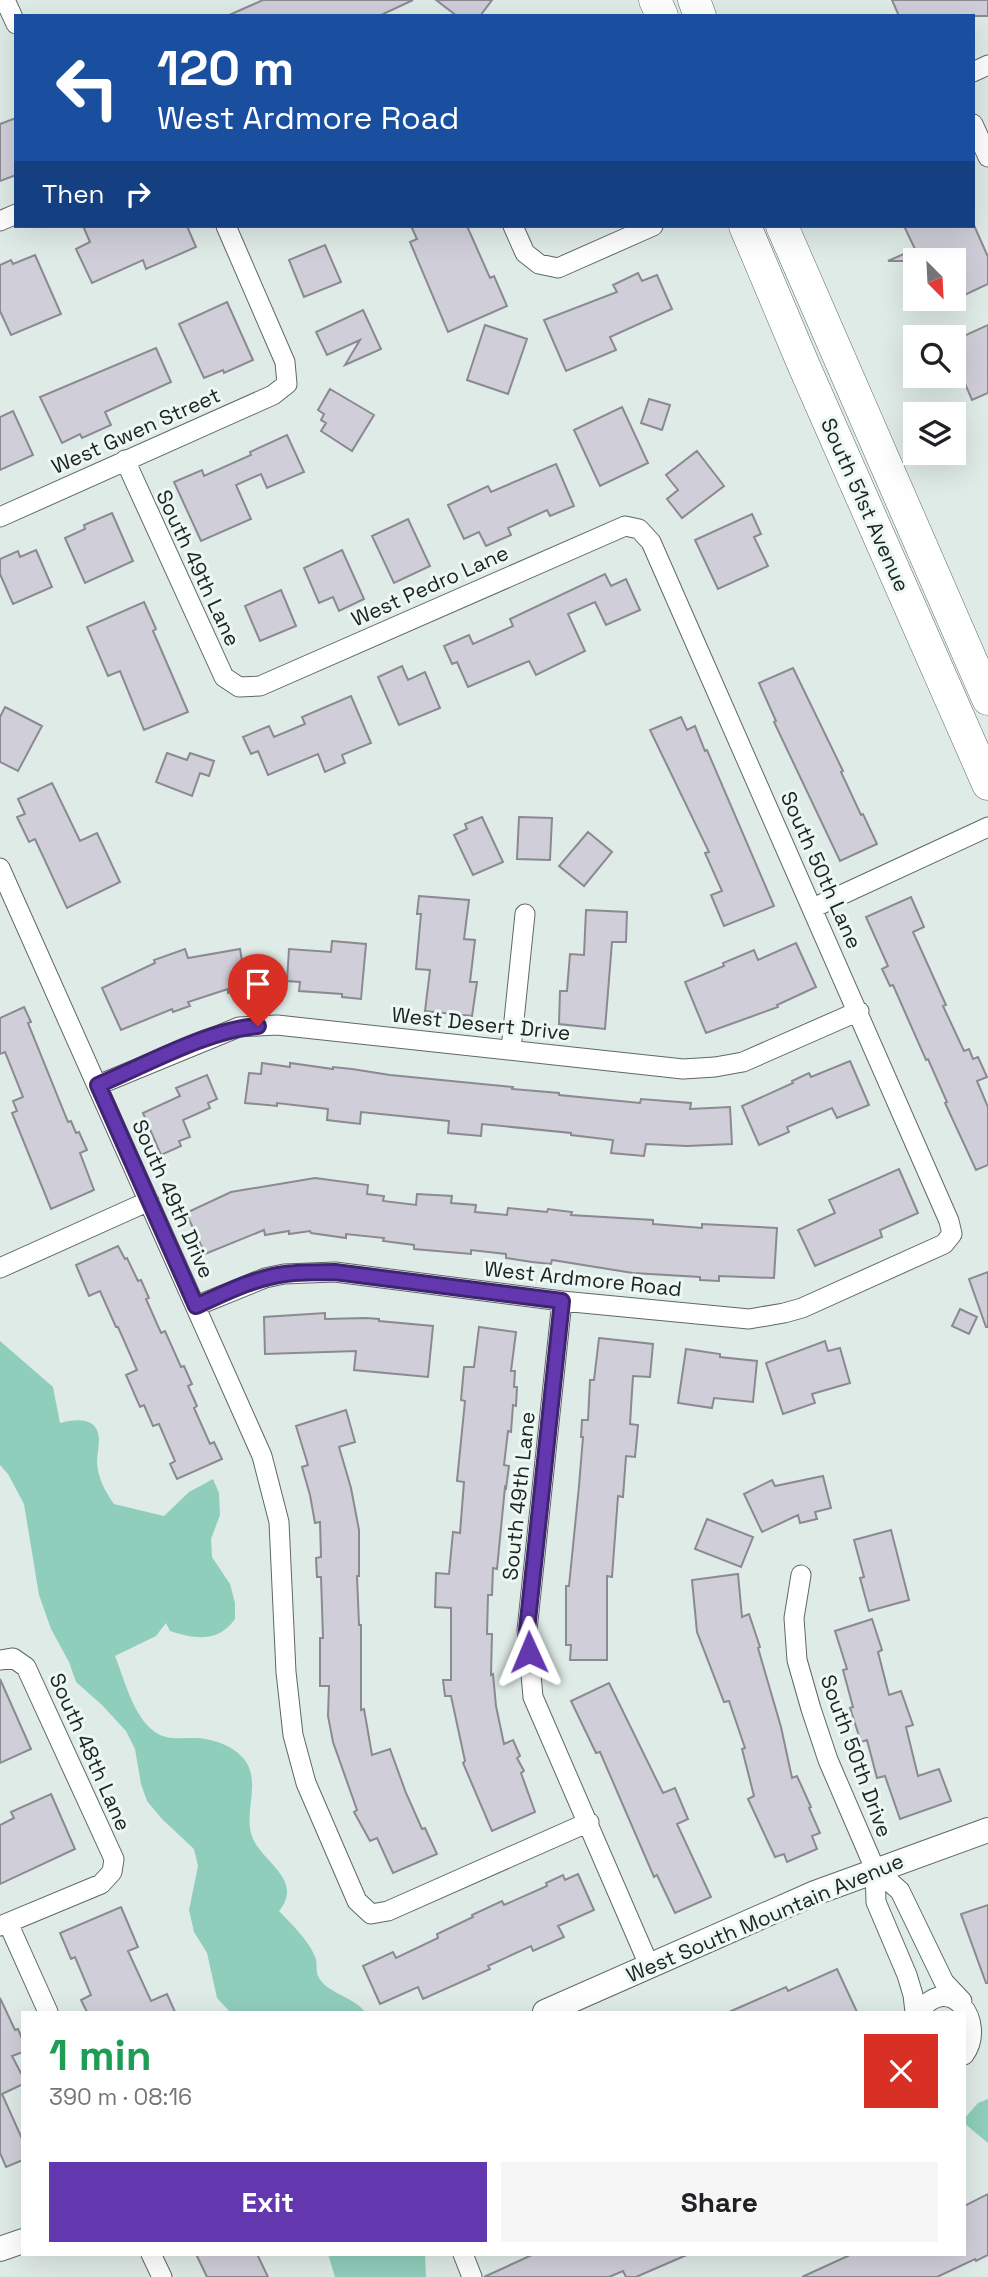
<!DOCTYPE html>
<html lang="en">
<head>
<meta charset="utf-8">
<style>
  body { margin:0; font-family:"Space Grotesk",sans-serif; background:#f6f6f6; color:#202124; height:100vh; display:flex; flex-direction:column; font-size:26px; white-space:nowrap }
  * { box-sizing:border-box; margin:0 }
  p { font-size:23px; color:#757577 }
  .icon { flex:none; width:38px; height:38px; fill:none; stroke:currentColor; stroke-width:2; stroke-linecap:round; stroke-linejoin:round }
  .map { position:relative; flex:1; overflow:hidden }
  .sheet { position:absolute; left:21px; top:2011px; width:945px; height:245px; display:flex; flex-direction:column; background:#fff; border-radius:0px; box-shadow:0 7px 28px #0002 }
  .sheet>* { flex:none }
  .banner { position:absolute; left:14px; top:14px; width:961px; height:214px; border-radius:0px; box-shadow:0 7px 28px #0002; background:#1a4fa0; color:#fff; overflow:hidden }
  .needle { width:46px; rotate:156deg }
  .tools { position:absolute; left:903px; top:248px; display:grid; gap:14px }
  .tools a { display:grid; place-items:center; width:63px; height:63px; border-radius:0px; background:#fff; box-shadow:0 7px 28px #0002; font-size:35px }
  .pin { position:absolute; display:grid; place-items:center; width:60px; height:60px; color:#fff; margin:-72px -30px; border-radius:50% 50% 50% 0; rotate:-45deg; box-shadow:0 0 7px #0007 }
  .pin .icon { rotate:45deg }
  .me { position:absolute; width:77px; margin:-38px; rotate:359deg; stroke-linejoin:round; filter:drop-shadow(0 0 5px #0008) }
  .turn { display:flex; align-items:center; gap:24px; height:147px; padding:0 28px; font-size:32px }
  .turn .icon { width:91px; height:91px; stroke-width:2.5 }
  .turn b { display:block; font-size:49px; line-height:60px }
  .then { display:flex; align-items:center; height:66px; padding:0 28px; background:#0003; gap:14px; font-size:26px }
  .round { display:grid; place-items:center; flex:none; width:74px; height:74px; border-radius:0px; background:#f6f6f6 }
  .head { display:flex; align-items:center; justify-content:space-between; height:119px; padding:0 28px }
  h1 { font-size:42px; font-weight:800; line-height:52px; color:#1e9e55 }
  .action { display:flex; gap:14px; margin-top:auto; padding:14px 28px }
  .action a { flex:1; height:80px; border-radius:0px; background:#6338af; color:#fff; font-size:28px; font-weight:800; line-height:80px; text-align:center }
  .action a+a { background:#f6f6f6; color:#202124 }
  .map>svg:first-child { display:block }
  .green { fill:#90cebc }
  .building { fill:#d0ced8; stroke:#8b8992; stroke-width:2 }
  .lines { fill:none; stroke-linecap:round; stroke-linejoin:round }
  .minor-casing { stroke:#5e6966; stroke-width:21 }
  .tertiary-casing { stroke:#5e6966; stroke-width:26 }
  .primary-casing { stroke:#5e6966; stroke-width:33 }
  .minor { stroke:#fff; stroke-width:19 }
  .tertiary { stroke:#fff; stroke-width:24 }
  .primary { stroke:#fff; stroke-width:32 }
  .route-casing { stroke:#402472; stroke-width:18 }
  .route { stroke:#6338af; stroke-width:12 }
  .labels { text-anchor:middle; stroke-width:6; stroke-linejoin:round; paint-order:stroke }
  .street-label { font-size:21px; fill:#202423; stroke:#ecf8f4 }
</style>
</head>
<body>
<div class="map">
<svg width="988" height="2277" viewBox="0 0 988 2277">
  <rect width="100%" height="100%" fill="#dfebe7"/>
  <path class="green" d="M0,1341L53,1387L60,1423C75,1419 98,1416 99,1439C99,1447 97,1455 97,1462C98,1479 105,1491 114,1504L164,1516L189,1492L213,1479L219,1493L220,1515L211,1539L212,1557L230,1584L235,1603V1619C218,1643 195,1639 170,1631L166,1623L156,1636L115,1656C125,1681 133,1716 155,1732C166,1740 179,1738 191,1738C209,1737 233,1745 244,1759C261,1781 245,1808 251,1833C257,1860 306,1878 279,1911C292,1925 309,1940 316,1959C317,1964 316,1971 318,1976C327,1994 353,1996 365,2012H230L217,1998L207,1953L194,1932L189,1910L198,1866L194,1849L162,1819L147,1801L141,1784L135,1749L126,1731L102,1705L76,1682L69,1662L51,1629L39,1595L24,1504L8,1474L0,1465Z
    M988,2099V2143L964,2123V2119L978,2103Z
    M328,2254H425L426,2277H335Z"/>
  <path class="building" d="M263,0H413L379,16H227Z
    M436,0H492L480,16H457Z
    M892,0H988V16H899Z
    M16,118V175L0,181V124Z
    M973,223L988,257V284L954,300V261H888L915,249L904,226H973Z
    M83,226H187L196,247L146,269L143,260L92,283L76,249L90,242Z
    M411,226H467L490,278L494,276L507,306L448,332L410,242L417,239Z
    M325,245L341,282L304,297L289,260Z
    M35,255L61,314L11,335L0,311V265L11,260L13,264Z
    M638,273L642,281L657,275L672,309L610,337L616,350L566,371L544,320L617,292L613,285Z
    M227,302L253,360L224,373L223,370L204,378L179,324Z
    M363,310L381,349L345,365L360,340L327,355L316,332Z
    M485,325L527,339L508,394L467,380Z
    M988,325V393L972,400L954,358V352L960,350L955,340Z
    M156,348L171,382L105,412L111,425L82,438L80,434L62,443L40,397Z
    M330,389L374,415L352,451L321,431L326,423L321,420L324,414L318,410Z
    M649,399L670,405L662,430L641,423Z
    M622,407L648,463L600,486L574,430Z
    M13,411L33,455L0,470V417Z
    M287,435L304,472L267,488L261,474L236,485L251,519L201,541L174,482L202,470L204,476L251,455L250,452Z
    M697,451L724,486L682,518L667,499L678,490L666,475Z
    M556,464L574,506L550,516L547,510L508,528L511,535L486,546L479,532L464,539L448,505L488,486L491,492Z
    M112,513L133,561L85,583L65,538L85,529L84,525Z
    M752,514L761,534L754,537L768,566L718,589L695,540Z
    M408,519L430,566L394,583L372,536Z
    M36,550L52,587L13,604L0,574V559L18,551L20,557Z
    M342,550L364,599L339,611L333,597L319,603L304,568Z
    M605,574L611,586L626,579L640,610L606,625L595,602L568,614L585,651L536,675L529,661L468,687L457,662L452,664L444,646L469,635L473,644L513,626L510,619Z
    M281,590L296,626L260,641L245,606Z
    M144,602L156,629L153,631L188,712L144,730L120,671L108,676L87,627Z
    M402,666L408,680L425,672L440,708L399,725L378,677Z
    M793,668L843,771L841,772L861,815L863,814L877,844L840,861L774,722L776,721L759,683Z
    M351,696L371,743L342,755L345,763L325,772L318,754L268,775L258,751L251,754L243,737L269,726L274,737L305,724L302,717Z
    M5,707L42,726L18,771L0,762V717Z
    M681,717L687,730L695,726L705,751L707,750L774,906L724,926L711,895L722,891L705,853L709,852L650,730Z
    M167,753L187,760L190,753L214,761L209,776L200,773L192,796L156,782Z
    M52,783L80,841L97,833L120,882L67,908L35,839L29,842L17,817L25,814L18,799Z
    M482,817L503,862L473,875L454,835L467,829L465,824Z
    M519,817L552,818L550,860L517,859Z
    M588,832L612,852L584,886L559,866Z
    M419,896L469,900L464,939L475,940L470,982H477L472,1016L425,1011L430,970L416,969L421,914H417Z
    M911,897L924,927L913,932L946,1005L943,1006L964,1051L969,1049L973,1059L978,1057L987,1077L977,1081L988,1107V1165L976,1170L945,1103L947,1102L928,1059L926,1060L893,985L890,986L882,969L888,966L866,917Z
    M586,910L627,912L626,942H612L605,1029L559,1024L560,991H567L570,954L584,955Z
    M332,941L366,944L361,999L342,997V994L299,991L300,982L287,981L289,949L331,952Z
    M796,943L816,987L777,1005L778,1007L706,1033L685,982L724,966L723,963L754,950L758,960Z
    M185,949L188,958L240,949L247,990L228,993V989L188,1002L190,1006L173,1012L172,1009L121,1030L102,988L155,963L154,960Z
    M24,1007L31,1022L28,1023L68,1122L71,1121L76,1133L79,1132L87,1150L80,1153L94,1190L51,1209L12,1113L17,1111L13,1101L23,1097L5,1052L0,1054V1018Z
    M850,1061L869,1105L837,1118L832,1108L787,1127L789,1132L759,1145L742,1106L793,1083L792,1081L809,1073L811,1077Z
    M262,1063L290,1067V1063L333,1069V1067L352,1069L390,1075L513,1087L512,1089L559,1093V1095L640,1103L641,1099L691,1103L690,1109L730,1107L732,1144L687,1146L646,1144L644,1156L611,1153L613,1140L571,1135V1133L482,1124L481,1136L448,1133L449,1121L361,1112L360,1124L327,1120L328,1109L277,1103V1106L245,1103L249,1073L261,1074Z
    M207,1075L217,1099L208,1103L210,1108L183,1120L190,1137L179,1141L181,1146L161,1155L143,1113L180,1096L176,1088Z
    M899,1169L918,1213L880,1230L882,1237L815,1266L798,1230L835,1213L829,1200Z
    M315,1178L368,1185L367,1194L384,1196L383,1201L416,1205L417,1194L452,1196L451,1203L476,1205L475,1212L507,1215L508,1208L547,1212L548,1209L572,1212L571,1215L653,1220V1224L702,1228V1224L777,1228L774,1278L719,1276V1281L700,1280V1277L633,1273L552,1260L551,1264L532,1262L506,1258V1254L471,1250V1254L414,1249V1245L383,1241L384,1238L346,1234V1238L311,1233L310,1231L289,1234V1231L265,1235L264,1230L205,1254L186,1213L231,1192Z
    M118,1246L125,1259L127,1258L138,1281L141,1280L149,1298L146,1299L161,1333L165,1331L181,1367L184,1366L192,1384L188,1386L197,1406L194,1408L210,1444L214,1442L222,1459L177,1479L170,1464L175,1461L159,1424L153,1426L144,1405L140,1407L126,1375L137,1370L118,1327H116L100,1291L89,1296L76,1265Z
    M988,1272V1327H986L969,1279Z
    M960,1309L977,1317L969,1334L952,1326Z
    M325,1313V1319L366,1318L379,1319V1321L433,1326L428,1377L354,1370L356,1351L265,1354L264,1317Z
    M479,1327L516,1332L511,1371H515L514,1387H517L516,1406L513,1405L511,1432L508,1431L504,1465L509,1466L506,1488L505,1487L497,1569L493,1568L492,1595H488L487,1634H492L491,1675L493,1674L496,1706L504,1744L513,1740L520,1756L517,1758L524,1771L521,1773L535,1812L492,1831L463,1763L465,1761L451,1696H445L443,1680H451V1608L435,1607L436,1573L449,1574L453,1532L460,1533L464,1482L457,1481L465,1401L461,1400L464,1367H474Z
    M599,1338L653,1344L650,1377L633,1376L630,1424L638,1425L635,1457L626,1456L623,1497L618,1496L612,1577L607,1576V1660H570L571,1645H566V1586H569L579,1486L583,1437H581L582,1420H588L590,1380H594Z
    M825,1341L828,1351L840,1348L850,1383L812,1394L815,1403L783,1414L766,1363Z
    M686,1349L720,1354V1357L757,1361L753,1402L714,1398L712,1408L678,1403Z
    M346,1410L355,1442L339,1447L351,1488L359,1530V1576H357L359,1625H361V1710L364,1709L372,1755L390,1749L406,1793L422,1829L425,1828L437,1854L393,1873L377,1838L370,1841L354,1812L357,1810L333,1742L328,1716L329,1686H320V1638H323L321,1577H317L316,1558L321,1557L320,1522L315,1523L310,1495L302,1467L308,1465L296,1426Z
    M823,1476L831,1508L815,1512L817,1519L800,1523L798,1515L762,1532L744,1494L772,1480L775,1486Z
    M707,1519L753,1537L741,1567L695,1549Z
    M891,1530L909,1600L869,1611L860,1578L864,1577L854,1540Z
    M738,1574L742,1617L749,1614L760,1647L758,1648L781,1727L792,1778L797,1776L811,1807L809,1808L820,1833L812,1836L817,1849L787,1862L784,1854L775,1857L748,1799L754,1796L742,1749L745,1748L729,1701L724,1702L697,1632L692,1580Z
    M872,1619L882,1650L878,1652L889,1695L901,1691L913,1725L906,1727L918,1776L939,1769L951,1801L900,1819L885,1776L877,1778L867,1740L861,1742L850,1708L853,1707L843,1670L847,1669L835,1631Z
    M0,1679L31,1749L0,1763Z
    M609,1683L663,1793L675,1788L688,1819L677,1824L711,1897L675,1913L657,1875L654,1877L600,1752L596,1753L571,1701Z
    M51,1794L75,1849L0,1884V1825L14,1818L11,1812Z
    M578,1874L594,1910L558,1926L564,1937L533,1951L531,1946L488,1966L490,1969L423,1999L418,1987L380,2004L363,1966L393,1952L396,1958L438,1938L437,1934L473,1917L472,1915L502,1901L504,1905L547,1886L546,1883L563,1875L565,1880Z
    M988,1905V1983H986L961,1914Z
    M121,1907L138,1947L128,1951L151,2001L167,1994L175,2012H87L81,2000L91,1995L75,1957L71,1959L60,1933Z
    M837,1969L857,2012H729L786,1987L788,1991Z
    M0,1998L15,2030L18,2029L23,2041V2052L12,2056L23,2077V2084L2,2094L23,2141V2160L6,2167L0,2153Z
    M988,2194V2255L976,2261L975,2259L937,2277H802L852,2254H964V2206Z
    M196,2254H257L268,2277H207Z
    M534,2254H689L636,2277H626L623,2271L609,2277H484Z"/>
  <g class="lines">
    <g class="minor-casing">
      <path id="minor" d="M5,0L16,24
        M973,72L988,65
        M973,124L988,157
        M0,221L16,214
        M513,226L525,253L539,264L558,268L653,226
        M125,460L224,677L239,687L260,686L625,526L639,529L651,542L949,1221L952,1234L944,1244L802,1308L784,1313L749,1319L562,1301L335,1272L284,1274L265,1278L196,1306
        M0,517L273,395L287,384L285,362L226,226
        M0,868L262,1456L279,1522L286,1672L293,1735L306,1783L357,1901L371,1914L388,1911L589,1822
        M813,908L988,827
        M511,1049L525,914
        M98,1085L239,1027L277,1025L683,1069L715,1067L743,1062L859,1011
        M0,1268L149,1201
        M562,1301L527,1630L533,1697L649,1965
        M801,1575L794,1618L797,1660L811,1709L828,1760L875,1869L876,1902L907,1975L913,1995L915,2012
        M0,1660L13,1658L26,1667L114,1859L112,1872L101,1884L0,1926
        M875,1869L900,1891L944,1982L962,2001
        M8,1923L48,2012
        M919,2012C950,1970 988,2023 964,2055
        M151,2254L162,2277
        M463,2254L472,2277"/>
    </g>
    <g class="tertiary-casing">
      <path id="tertiary" d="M545,2012L815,1893L988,1830
        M0,2249L23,2241"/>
    </g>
    <g class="primary-casing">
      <path id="primary" d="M655,0L662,16
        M694,0L700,16
        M745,226L804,366L988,784
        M782,226L988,699"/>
    </g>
    <use href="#minor" class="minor"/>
    <use href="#tertiary" class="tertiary"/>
    <use href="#primary" class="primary"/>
  </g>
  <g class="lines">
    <g class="route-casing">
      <path id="route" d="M258,1026C210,1029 143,1066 98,1085L196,1306C225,1293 254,1278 285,1274C301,1272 319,1272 335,1272L562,1301L527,1630L529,1652"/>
    </g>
    <use href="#route" class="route"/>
  </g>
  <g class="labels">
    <g class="street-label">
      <text transform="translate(136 431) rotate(-24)" y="7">West Gwen Street</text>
      <text transform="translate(865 505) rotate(66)" y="7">South 51st Avenue</text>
      <text transform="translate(198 568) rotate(65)" y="7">South 49th Lane</text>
      <text transform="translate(430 586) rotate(-24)" y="7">West Pedro Lane</text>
      <text transform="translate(821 870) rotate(66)" y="7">South 50th Lane</text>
      <text transform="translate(481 1024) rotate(6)" y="7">West Desert Drive</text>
      <text transform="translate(173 1199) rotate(66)" y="7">South 49th Drive</text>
      <text transform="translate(583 1279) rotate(6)" y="7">West Ardmore Road</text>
      <text transform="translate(519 1496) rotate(-84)" y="7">South 49th Lane</text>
      <text transform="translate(90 1752) rotate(66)" y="7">South 48th Lane</text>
      <text transform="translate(856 1756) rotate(70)" y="7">South 50th Drive</text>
      <text transform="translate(765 1918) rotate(-23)" y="7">West South Mountain Avenue</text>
    </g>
  </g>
</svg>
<div class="tools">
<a><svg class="needle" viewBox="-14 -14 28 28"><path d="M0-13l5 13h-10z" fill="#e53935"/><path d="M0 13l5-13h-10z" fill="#757577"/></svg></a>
<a><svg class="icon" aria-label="search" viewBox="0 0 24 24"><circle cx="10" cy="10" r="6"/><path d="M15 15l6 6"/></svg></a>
<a><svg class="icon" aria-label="layers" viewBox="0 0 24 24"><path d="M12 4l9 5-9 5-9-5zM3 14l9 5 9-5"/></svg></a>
</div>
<div class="pin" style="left:258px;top:1026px;background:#d93025"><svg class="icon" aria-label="arrive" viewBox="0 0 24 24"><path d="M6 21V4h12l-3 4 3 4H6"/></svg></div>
<svg class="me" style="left:529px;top:1652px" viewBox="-20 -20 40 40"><path d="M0-17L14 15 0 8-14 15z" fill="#6338af" stroke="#fff" stroke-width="4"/></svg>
<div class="banner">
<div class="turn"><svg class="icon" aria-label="left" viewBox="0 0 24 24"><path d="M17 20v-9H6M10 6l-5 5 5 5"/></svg><div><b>120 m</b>West Ardmore Road</div></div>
<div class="then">Then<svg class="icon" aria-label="right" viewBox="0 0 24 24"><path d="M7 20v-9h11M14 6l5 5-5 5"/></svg></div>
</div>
<section class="sheet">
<div class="head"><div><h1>1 min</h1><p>390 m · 08:16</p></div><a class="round" style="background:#d93025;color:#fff"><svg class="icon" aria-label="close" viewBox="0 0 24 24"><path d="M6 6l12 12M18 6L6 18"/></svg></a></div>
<div class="action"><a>Exit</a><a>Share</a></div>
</section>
</div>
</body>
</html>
